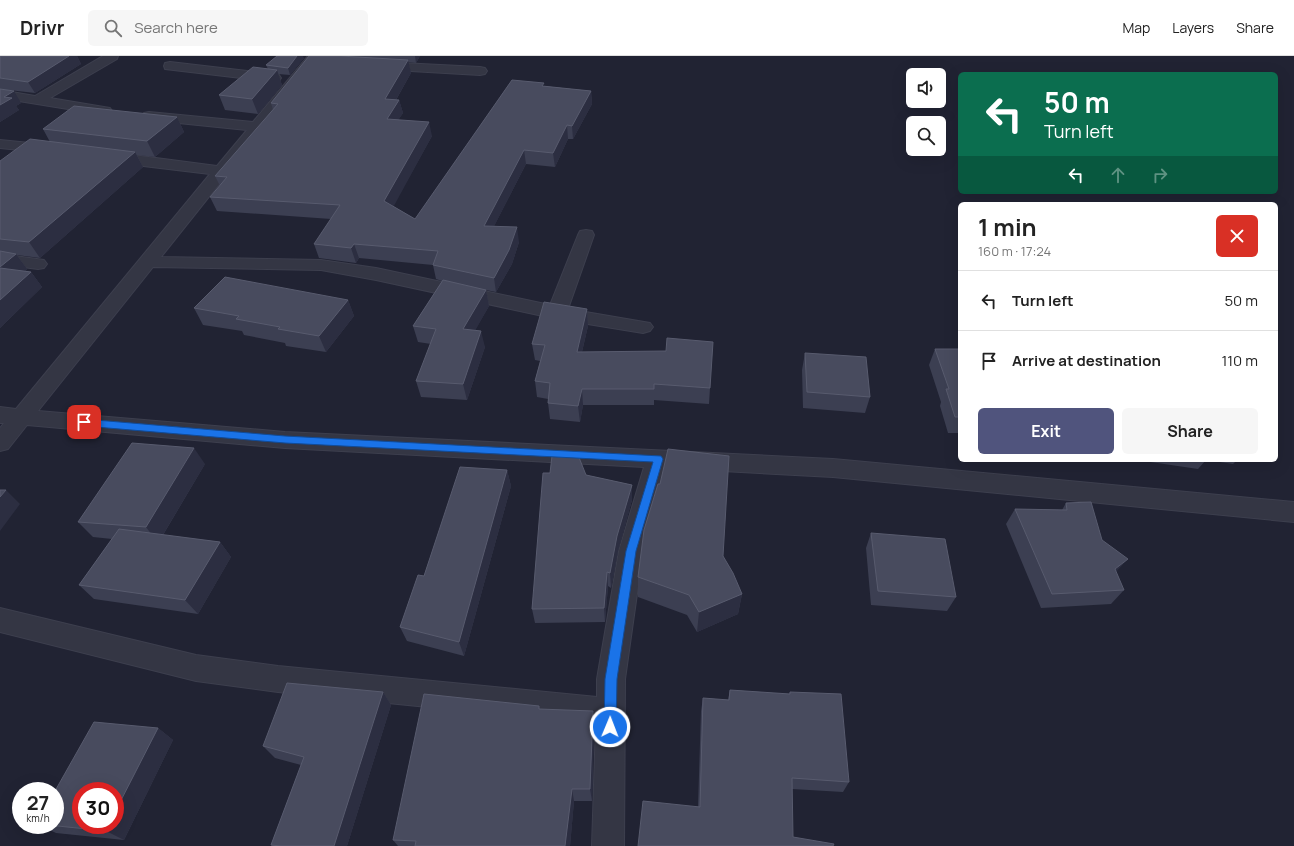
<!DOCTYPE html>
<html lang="en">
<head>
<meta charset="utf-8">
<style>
  body { margin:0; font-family:Manrope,sans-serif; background:#f6f6f6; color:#222; height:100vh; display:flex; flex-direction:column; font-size:15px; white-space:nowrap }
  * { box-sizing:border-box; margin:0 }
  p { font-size:13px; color:#767676 }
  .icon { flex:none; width:22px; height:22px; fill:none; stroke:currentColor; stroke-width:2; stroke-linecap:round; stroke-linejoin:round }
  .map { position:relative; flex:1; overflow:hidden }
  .details { position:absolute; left:958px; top:146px; width:320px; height:260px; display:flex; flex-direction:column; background:#fff; border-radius:6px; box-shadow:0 4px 16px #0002 }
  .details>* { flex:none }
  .banner { position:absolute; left:958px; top:16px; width:320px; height:122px; border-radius:6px; box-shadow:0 4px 16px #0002; background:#0b6e4f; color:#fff; overflow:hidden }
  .buttons { position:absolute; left:906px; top:12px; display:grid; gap:8px }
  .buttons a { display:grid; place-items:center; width:40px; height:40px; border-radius:6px; background:#fff; box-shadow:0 4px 16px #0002; font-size:20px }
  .speed { position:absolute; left:12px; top:726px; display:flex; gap:8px; font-size:20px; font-weight:700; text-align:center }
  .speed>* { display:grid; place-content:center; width:52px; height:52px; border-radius:50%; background:#fff; box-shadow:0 4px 16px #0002; line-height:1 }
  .speed small { font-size:10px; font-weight:400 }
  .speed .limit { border:6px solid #d22; background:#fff; color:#111 }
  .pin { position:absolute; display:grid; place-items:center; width:34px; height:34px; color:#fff; margin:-17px; border-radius:8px; box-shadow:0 2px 6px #0006 }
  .me { position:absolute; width:44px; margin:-22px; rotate:1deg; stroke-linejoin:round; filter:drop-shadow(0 0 3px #0008) }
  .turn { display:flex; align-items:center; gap:14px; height:84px; padding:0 20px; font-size:18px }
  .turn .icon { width:52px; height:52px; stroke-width:2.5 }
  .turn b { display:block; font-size:28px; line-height:34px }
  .lanes { display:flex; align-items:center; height:38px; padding:0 20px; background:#0003; justify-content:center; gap:20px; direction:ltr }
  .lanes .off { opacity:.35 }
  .round { display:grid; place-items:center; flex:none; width:42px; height:42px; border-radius:6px; background:#f6f6f6 }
  .headline { display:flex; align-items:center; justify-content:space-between; height:68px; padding:0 20px }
  h1 { font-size:24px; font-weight:700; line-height:30px }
  .action { display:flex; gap:8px; margin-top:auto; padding:8px 20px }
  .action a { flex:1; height:46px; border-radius:6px; background:#50547d; color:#fff; font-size:16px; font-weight:700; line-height:46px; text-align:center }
  .action a+a { background:#f6f6f6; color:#222 }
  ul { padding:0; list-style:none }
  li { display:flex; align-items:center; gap:12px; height:60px; padding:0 20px; border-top:1px solid #e0e0e0 }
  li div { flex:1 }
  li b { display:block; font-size:15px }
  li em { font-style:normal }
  header { display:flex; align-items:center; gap:24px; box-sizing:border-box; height:56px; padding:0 20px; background:#fff; border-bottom:1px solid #e0e0e0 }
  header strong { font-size:19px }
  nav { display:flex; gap:22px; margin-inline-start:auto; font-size:14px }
  .search { width:280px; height:36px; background:#f6f6f6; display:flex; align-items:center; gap:10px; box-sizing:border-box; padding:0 14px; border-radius:6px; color:#767676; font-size:15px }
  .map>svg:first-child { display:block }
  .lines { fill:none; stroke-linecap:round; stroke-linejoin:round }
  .street-casing { stroke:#3d3f4e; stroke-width:2 }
  .street { fill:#343644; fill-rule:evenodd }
  .wall { fill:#3c3f52 }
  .shaded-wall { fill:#2c2e41 }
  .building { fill:#484b5e; stroke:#585b6e }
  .route { fill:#1a73e8; stroke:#114b97 }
</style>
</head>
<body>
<header>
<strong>Drivr</strong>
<div class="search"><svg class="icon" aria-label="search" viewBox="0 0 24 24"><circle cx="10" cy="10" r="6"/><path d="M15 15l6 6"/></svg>Search here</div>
<nav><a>Map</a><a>Layers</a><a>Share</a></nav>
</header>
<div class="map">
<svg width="1294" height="790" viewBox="0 0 1294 790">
  <rect width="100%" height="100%" fill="#212333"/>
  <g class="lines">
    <g class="street-casing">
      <path id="street" d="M103,0H118L117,3L50,42L110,52L112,55L110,58L105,59L0,42V34L35,40Z
        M308,0H321L161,201L321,204L376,212L550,249L578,179L580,175L586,174L592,175L594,179L568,253L650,267L653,271L650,275L643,277L557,263L376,224L321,214L153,211L38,355L285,376L833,403L1294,446V466L833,421L667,412L643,495L625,623L624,790H592L596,668L278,636L196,625L0,576V552L196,599L278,610L597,641V623L619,495L644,411L285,392L27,369L8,393L0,395V372L4,367H0V351L16,353L210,118L110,106L105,104L102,101L105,98L110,96L217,110L247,74L149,64L144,63L142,60L144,57L149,56L253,66Z
        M170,6L274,18L279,19L281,22L279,25L274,26L165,13L164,10L165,7Z
        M381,6L480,11L485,12L487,15L485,18L480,19L376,13L375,10L376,7Z
        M0,84L50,89L55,90L57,93L55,96L50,97L0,92Z
        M0,198L44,204L47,208L44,212L38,213L0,208Z"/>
    </g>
    <use href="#street" class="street"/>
  </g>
  <path class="wall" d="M0,0H77L81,8L35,37L9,34L21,47L16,50L19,54L0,66Z
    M309,0H420L416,7L408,6L411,17L396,44H399L403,57L398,64L432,80L393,150L415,163L544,30L591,35L592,48L573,83H568L555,111L526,108L494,170L519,186L512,208L496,236L486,234L489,250L475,274L485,291L467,344L421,341L416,325L431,288L418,286L413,270L442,225L436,223L433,209L359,202L356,207L319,202L314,188L331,163L217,155L210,141L220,130L215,120L273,54L271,47Z
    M304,2L290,19L278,18L282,29L258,58L225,54L219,39L268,13L266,9Z
    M177,61L184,76L155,101L137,99L143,111L40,202L17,199L27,213L25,215L31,216L42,231L0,272V105L50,86L43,73Z
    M348,244L354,260L326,296L286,290L285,287L244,279L242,275L203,269L194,252Z
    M587,253L588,270L582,296L710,332L709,348L654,344V349H583L580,366L550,363L548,347V343L537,341L535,325L540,305L535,304L532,288Z
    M935,293H960V377H948L940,350L941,346L929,309Z
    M805,297L870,341L865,357L803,352L802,314Z
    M1137,404H1206L1198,413Z
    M1207,404H1237L1233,408Z
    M205,408L163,479L220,486L231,501L198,558L94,543L79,529L112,483L93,481L78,466Z
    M507,414L511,430L464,600L407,585L400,571L424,520Z
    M550,417L586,419L632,429V444L618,495L611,532L608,530L605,566L535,567L532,553Z
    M1066,447L1102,484L1116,516L1124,534L1111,548L1041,552L1006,468L1015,453L1062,454Z
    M871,477L956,541L947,555L871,549L866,492Z
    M723,500L742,538L738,558L697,576L687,559L638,541V521Z
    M730,634L789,638L790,636L849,726L843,736L792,733L638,790L698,751L701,655L703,642L728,644Z
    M383,636L391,649L347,790H272L271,789L301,709L275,702L263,690Z
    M540,653L594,669L592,745H574L570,790H398L393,784Z
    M158,672L173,684L124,784L56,777L39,769H55Z"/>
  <path class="shaded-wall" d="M69,0H77L81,8L35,37L28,26Z
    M297,0H303L304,2L290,19L288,12Z
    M415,0H420L416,7Z
    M408,4L411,17L389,56L385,43Z
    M277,14L282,29L258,58L252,43Z
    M14,35L21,47L16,50L19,54L0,66V49L4,41Z
    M591,35L592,48L573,83L572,70Z
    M399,44L403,57L390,77L387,63Z
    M177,61L184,76L155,101L147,85Z
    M429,66L432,80L389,159L384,145Z
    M567,69L568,83L555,111L553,97Z
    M524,94L526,108L487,184L484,170Z
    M135,96L143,111L40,202L29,186Z
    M517,171L519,186L512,208L496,236L494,222Z
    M354,188L359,202L356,207L351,192Z
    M16,198L27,213L10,228L0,214V211Z
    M31,216L42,231L0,272V244Z
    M486,234L489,250L467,289L463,273Z
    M348,244L354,260L326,296L319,280Z
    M587,253L588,270L578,312L577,296Z
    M481,275L485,291L467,344L463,328Z
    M582,333L583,349L580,366L578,350Z
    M194,392L205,408L158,487L146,471Z
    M507,414L511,430L464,600L459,586Z
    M632,429V444L618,495L611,532L610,517L617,480Z
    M6,434L20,448L0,475V441Z
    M220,486L231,501L198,558L185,544Z
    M1128,503L1115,517V513Z
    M607,516L608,530L605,566L604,552Z
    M742,538L738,558L697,576L699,556Z
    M383,636L391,649L347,790H334Z
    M593,655L594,669L592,745L590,733Z
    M158,672L173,684L124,784L106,775L109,769H115V756Z
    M572,733L574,745L570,790H565Z"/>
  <path class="building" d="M0,0H69L28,26L0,22Z
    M277,0H297L288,12L266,9Z
    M309,0H340L408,4L385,43L399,44L387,63L429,66L384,145L415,163L512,24L544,27L542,30L591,35L572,70L567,69L553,97L524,94L484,170L517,171L509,194L494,222L433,209L438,195L354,188L351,192L314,188L340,149L210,141L227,121L215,120L278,48L271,47Z
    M253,11L277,14L252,43L219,39Z
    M0,33L14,35L4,41L12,42L0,49Z
    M74,50L177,61L147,85L43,73Z
    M30,83L135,96L29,186L0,183V105Z
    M0,195L16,198L0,211Z
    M0,212L31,216L0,244Z
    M225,221L348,244L319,280L278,273L280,271L236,263L239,260L194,252Z
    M443,224L486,234L463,273L481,275L463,328L416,325L436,273L413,270Z
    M544,246L587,253L577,296L666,295L667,282L713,286L710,332L654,328V333H582L578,350L548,347L550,327L535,325L545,289L532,288Z
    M935,293H960V361H955L946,333H949Z
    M805,297L866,301L870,341L807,336Z
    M132,387L194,392L146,471L78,466Z
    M668,393L729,400L723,500L733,517L742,538L699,556L689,539L638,521L644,474L658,428H660Z
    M578,399L586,419L632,429L617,480L610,517L607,516L604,552L532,553L543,417H550L552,400Z
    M460,411L507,414L459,586L400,571L418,519L424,520Z
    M0,434H6L0,441Z
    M1091,446L1102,484L1128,503L1115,513L1124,534L1052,538L1015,453L1067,454L1066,447Z
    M119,473L220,486L185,544L79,529Z
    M871,477L945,483L956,541L878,535Z
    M287,627L383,636L334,790H281L271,789L304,701L263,690Z
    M730,634L790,638V636L841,638L849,726L792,722L793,781L834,788L833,790H638L643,745L700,751L703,642L729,644Z
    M424,638L539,650V653L593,655L590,733H572L565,790H415L416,785L393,784Z
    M94,666L158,672L115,756V735H81V769H109L106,775L48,769H55V735Z"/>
  <path class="route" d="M84,363L285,380L661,400L663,403L636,495L617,623L616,671L614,675L610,677L606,675L604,671L605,623L626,495L653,406L285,387L84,370L79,366Z"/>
</svg>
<div class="buttons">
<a><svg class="icon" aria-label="sound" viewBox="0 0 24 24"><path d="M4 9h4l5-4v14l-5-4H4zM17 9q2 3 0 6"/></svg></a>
<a><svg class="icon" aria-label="search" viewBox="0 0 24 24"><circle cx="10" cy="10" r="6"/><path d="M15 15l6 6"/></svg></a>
</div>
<div class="speed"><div>27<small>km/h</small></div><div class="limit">30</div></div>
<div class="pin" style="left:84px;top:366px;background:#d93025"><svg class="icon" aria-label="arrive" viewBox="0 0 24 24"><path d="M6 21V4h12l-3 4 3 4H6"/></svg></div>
<svg class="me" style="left:610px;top:671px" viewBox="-20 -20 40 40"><circle r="17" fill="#1a73e8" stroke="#fff" stroke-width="3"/><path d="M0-11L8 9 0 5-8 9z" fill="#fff"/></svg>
<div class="banner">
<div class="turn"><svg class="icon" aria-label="left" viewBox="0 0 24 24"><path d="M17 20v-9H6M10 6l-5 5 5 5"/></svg><div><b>50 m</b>Turn left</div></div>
<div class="lanes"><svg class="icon" aria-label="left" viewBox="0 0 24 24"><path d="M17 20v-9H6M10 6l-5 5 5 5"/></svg><svg class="icon off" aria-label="ahead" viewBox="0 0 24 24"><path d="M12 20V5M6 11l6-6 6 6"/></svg><svg class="icon off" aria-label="right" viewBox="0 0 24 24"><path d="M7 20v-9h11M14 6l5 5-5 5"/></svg></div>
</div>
<section class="details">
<div class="headline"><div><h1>1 min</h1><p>160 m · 17:24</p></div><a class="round" style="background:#d93025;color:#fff"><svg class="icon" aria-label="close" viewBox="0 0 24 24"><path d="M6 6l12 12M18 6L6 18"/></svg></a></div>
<ul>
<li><svg class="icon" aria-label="left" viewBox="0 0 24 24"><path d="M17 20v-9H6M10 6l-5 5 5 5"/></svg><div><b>Turn left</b></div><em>50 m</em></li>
<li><svg class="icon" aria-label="arrive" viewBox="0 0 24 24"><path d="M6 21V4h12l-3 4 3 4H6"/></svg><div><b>Arrive at destination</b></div><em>110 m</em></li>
</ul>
<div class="action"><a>Exit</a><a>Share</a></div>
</section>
</div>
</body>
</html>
